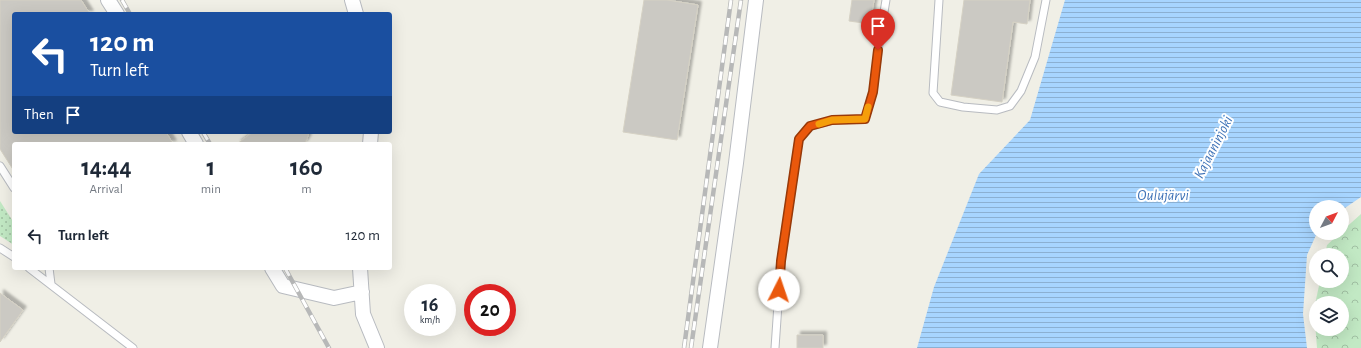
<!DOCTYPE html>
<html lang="en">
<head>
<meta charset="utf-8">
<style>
  body { margin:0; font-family:"Alegreya Sans",sans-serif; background:#f2f2f3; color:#1f2937; height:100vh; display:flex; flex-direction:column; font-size:15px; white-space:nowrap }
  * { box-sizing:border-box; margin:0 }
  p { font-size:13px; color:#747a83 }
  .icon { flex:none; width:22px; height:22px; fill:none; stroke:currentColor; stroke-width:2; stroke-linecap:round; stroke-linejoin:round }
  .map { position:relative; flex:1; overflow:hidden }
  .panel { position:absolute; left:12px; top:142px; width:380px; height:128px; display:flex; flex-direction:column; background:#fff; border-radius:4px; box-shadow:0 4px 16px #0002 }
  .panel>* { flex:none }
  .hud { position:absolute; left:12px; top:12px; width:380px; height:122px; border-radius:4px; box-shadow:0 4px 16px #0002; background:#1a4fa0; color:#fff; overflow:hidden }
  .needle { width:26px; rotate:49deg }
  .controls { position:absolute; left:1309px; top:200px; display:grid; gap:8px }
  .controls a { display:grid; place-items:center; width:40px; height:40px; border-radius:50%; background:#fff; box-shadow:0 4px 16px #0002; font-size:20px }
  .speed { position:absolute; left:404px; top:284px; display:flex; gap:8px; font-size:20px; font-weight:700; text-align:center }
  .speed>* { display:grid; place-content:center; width:52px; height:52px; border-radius:50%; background:#fff; box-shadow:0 4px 16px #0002; line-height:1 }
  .speed small { font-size:10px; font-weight:400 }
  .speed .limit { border:6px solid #d22; background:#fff; color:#111 }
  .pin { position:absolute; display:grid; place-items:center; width:34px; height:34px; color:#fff; margin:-41px -17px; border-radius:50% 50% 50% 0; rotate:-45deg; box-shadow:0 0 4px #0007 }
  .pin .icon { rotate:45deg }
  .me { position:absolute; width:44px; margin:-22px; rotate:4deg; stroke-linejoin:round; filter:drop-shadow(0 0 3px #0008) }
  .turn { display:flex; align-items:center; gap:14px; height:84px; padding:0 12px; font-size:18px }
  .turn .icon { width:52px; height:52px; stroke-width:2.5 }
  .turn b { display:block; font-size:28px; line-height:34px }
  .then { display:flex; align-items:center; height:38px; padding:0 12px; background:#0003; gap:8px; font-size:15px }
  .eta { display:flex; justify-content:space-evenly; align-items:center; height:68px; text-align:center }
  .eta b { font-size:24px; font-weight:600; line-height:28px }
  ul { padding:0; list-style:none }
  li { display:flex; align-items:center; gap:12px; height:52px; padding:0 12px }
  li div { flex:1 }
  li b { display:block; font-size:15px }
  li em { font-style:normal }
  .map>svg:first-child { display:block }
  .grass { fill:url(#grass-dots) }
  .forest { fill:url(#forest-crowns); fill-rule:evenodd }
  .water { fill:url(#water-rules) }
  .building { fill:#cbc9c3; stroke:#d5d1c4; filter:url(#shadow) }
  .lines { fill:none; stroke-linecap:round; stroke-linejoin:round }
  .lane-casing { stroke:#b8bbc0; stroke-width:9 }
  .street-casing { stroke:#b8bbc0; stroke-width:16 }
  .lane { stroke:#fff; stroke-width:7 }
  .street { stroke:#fff; stroke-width:14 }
  .rail-casing { stroke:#b7b8b8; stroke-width:4.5 }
  .rail { stroke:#fff; stroke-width:3; stroke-dasharray:9; stroke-linecap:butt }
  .route-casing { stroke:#983908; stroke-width:10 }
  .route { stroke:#ea580c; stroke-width:7 }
  .slow { stroke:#f59e0b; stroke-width:7 }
  .labels { text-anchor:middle; stroke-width:4; stroke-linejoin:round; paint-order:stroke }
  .water-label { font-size:15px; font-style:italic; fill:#3f73b7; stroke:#fff }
</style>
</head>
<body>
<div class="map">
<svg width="1361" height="348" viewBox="0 0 1361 348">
  <defs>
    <pattern id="grass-dots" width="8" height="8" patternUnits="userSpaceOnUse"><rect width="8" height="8" fill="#c2e9c4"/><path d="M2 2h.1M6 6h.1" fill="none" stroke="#a1c0a3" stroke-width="1.8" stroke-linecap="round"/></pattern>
    <pattern id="forest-crowns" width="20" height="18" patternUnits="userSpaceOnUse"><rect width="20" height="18" fill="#c2e9c4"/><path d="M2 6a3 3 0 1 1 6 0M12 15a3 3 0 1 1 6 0" fill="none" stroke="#a1c0a3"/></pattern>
    <pattern id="water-rules" width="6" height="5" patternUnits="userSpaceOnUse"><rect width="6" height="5" fill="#a7d5ff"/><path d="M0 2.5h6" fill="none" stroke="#8bb0d2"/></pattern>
    <filter id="shadow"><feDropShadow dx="3.5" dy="-3.5" stdDeviation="1" flood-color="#0004"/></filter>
  </defs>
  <rect width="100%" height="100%" fill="#f0efe6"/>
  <path class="grass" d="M0,201L14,223V245L0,236Z"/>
  <path class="forest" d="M1361,214V348H1317L1314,309L1320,281H1342V255H1325L1327,245L1340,233H1342V231ZM1316,303H1342V329H1316Z"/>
  <path class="water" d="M1065,0H1361V197L1342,210V207H1316L1317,233L1307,255L1303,314L1307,348H917L934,287L979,174L1030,120Z"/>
  <path class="building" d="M0,0H81L90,14H14V132H166L173,144H14V171L0,149Z
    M644,0H667L698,5L677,140L623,132Z
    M852,0H874L870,24L849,21Z
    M964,0H1030L1027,24L1013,22L1002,102L951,95Z
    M253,132H309L307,139L304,144H237Z
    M0,293L23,310L0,342Z
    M797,335H823V348H797Z"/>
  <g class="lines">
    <g class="lane-casing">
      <path id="lane" d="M939,0L933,93L940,102L963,107L997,110L1010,106L1021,91L1035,57L1046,0
        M0,166L14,188
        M0,248L14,257
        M29,268L133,348
        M49,268L51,284
        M775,348L781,261L799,139L811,126L833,120L865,119L873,92L880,36L886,0"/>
    </g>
    <g class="street-casing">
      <path id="street" d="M108,0L117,14
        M352,0L356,14
        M189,132L196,144
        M370,144L371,132
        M272,268L283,286L334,298L362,292
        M360,268L363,314L377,348
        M710,348L736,163L756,0"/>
    </g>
    <use href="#lane" class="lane"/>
    <use href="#street" class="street"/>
    <g class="rail-casing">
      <path id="rail" d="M122,0L130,14
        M203,132L210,144
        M285,268L329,348
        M684,348L731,0
        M691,348L741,0"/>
    </g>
    <use href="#rail" class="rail"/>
  </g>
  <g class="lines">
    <g class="route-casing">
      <path id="route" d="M779,290L781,261L799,139L810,126L832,120L865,119L873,92L878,50"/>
    </g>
    <use href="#route" class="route"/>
    <path class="slow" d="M819,124L832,120L865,119L868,107"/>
  </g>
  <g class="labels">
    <g class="water-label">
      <text transform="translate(1213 147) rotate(-63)" y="5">Kajaaninjoki</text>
      <text x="1163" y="200">Oulujärvi</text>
    </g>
  </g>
</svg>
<div class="controls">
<a><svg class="needle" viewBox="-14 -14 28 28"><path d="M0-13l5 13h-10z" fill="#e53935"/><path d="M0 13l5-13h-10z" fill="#747a83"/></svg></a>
<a><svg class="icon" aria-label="search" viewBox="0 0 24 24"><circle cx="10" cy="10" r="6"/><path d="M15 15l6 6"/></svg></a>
<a><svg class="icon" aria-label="layers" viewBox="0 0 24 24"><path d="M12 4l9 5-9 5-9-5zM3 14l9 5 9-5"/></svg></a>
</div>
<div class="speed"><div>16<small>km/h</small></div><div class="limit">20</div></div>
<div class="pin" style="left:878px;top:50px;background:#d93025"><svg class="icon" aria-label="arrive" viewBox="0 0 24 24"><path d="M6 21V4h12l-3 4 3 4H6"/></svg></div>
<svg class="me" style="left:779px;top:290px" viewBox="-20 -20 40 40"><circle r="19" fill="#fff"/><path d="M0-13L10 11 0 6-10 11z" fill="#ea580c"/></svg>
<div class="hud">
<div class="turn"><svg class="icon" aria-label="left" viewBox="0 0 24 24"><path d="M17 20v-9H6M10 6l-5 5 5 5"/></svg><div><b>120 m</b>Turn left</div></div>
<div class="then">Then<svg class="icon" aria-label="arrive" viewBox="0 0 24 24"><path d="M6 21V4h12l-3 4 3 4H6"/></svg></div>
</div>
<section class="panel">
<div class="eta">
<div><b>14:44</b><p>Arrival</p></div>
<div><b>1</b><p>min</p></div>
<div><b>160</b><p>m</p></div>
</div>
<ul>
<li><svg class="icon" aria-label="left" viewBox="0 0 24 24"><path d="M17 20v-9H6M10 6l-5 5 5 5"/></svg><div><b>Turn left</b></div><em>120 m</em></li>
</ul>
</section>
</div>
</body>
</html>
